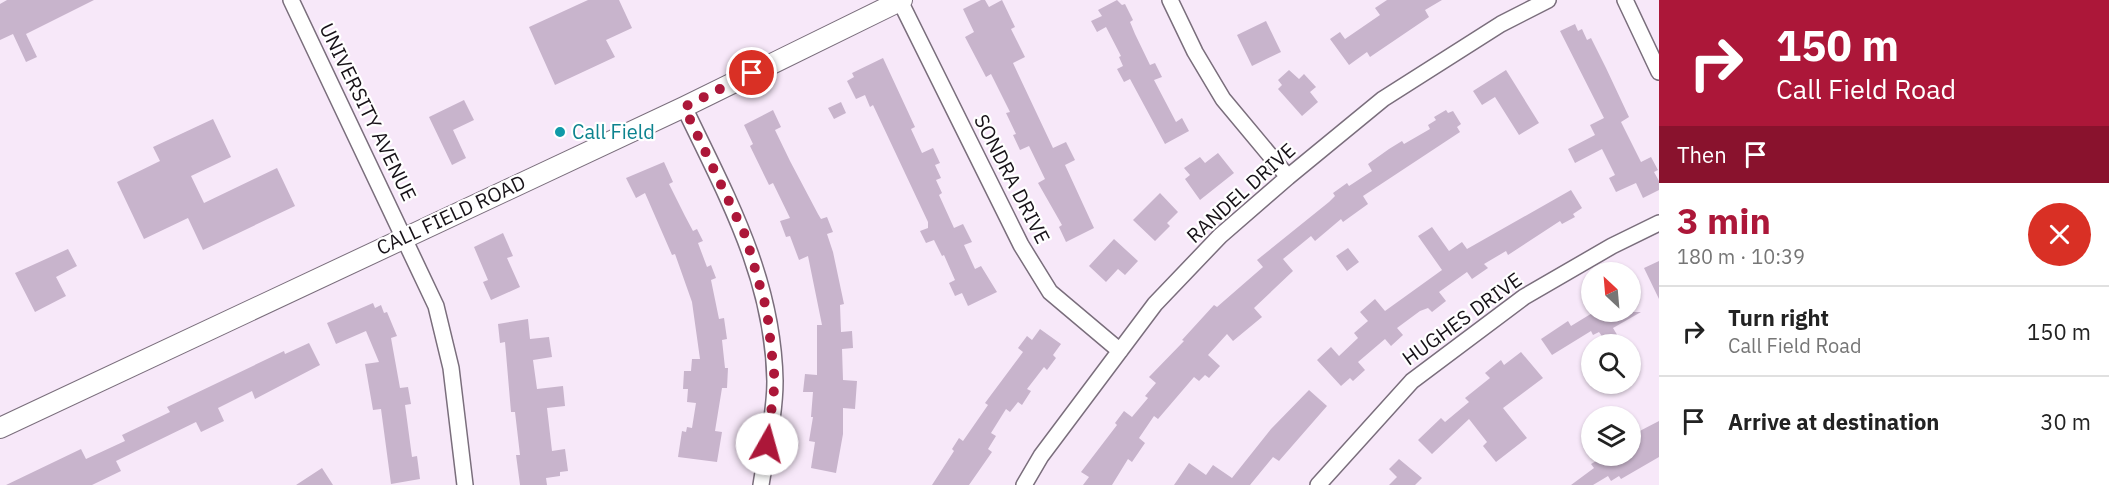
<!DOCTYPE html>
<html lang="en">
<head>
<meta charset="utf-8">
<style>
  body { margin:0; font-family:"IBM Plex Sans",sans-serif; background:#f2f2f2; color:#222; height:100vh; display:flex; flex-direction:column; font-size:22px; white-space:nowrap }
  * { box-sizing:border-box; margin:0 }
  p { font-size:20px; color:#767676 }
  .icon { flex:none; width:33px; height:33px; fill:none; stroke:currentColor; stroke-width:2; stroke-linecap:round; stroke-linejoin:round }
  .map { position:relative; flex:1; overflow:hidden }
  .sheet { display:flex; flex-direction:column; background:#fff; width:450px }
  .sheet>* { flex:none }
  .hud { background:#ac1739; color:#fff; overflow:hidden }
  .needle { width:39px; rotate:334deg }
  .controls { position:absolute; left:1581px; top:262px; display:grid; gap:12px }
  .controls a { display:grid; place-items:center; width:60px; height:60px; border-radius:50%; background:#fff; box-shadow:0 2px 4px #0004; font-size:30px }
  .pin { position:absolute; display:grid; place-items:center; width:51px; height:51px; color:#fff; margin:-26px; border:3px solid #fff; border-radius:50%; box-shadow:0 2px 6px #0007 }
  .me { position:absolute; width:66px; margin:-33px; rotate:7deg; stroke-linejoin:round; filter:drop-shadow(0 0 4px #0008) }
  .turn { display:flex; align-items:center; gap:21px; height:126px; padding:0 18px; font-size:27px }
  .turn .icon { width:78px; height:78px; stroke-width:2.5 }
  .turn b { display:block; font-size:42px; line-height:51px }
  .then { display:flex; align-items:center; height:57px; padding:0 18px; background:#0003; gap:12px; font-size:22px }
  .round { display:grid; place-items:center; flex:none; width:63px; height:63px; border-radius:32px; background:#f2f2f2 }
  .summary { display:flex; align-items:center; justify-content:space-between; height:102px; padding:0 18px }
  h1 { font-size:36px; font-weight:700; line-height:45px; color:#ac1739 }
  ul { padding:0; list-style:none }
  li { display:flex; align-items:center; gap:18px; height:90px; padding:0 18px; border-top:2px solid #e0e0e0 }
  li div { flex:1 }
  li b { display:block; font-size:22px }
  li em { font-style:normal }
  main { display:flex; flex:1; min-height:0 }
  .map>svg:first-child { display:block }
  .building { fill:#c8b4cc }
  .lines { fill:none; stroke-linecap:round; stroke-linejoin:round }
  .minor-casing { stroke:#7a6e7c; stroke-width:18 }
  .major-casing { stroke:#7a6e7c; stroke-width:22 }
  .minor { stroke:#fff; stroke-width:15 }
  .major { stroke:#fff; stroke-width:20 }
  .route { stroke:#ac1739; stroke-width:10; stroke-dasharray:0 18 }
  .culture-dot { fill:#0f9aa8; stroke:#fff; stroke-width:2 }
  .labels { text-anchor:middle; stroke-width:4.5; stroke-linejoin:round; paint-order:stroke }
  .street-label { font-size:20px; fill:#171218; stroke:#fff }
  .culture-label { font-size:20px; fill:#0d838f; stroke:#fff; text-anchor:start }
</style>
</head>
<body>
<main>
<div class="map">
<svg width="1659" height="485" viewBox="0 0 1659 485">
  <rect width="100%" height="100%" fill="#f7e8f9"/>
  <path class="building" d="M7,0H94L26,34L37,57L26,62L13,34L0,40V4Z
    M588,0H619L632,28L606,40L615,57L555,85L529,27Z
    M981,0H985L989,7L1002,0L1015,27L1011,29L1025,57L1013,63L1053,148L1066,142L1075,160L1065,165L1094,228L1066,242L1059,227L1062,225L1038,183L1045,179L1029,146L1020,150L1013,135L1016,134L1006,113L1010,112L991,74L986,77L965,37L974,32L963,9Z
    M1117,0L1122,5L1125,4L1133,20L1130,22L1135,34L1150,65L1155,63L1162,77L1154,80L1176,122L1182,118L1189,131L1165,144L1130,79L1124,82L1117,69L1123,66L1119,57L1121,56L1106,27L1097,32L1091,21L1102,16L1098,10Z
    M1387,0H1442L1425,10L1429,17L1370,57L1367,52L1349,65L1330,39L1340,32L1345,39L1380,15L1375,8Z
    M1266,21L1281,52L1252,66L1237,35Z
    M1575,24L1578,31L1582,29L1587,40L1591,38L1606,68L1629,117L1621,122L1641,162L1651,157L1658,170L1654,172L1659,181V190L1643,198L1636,183L1616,192L1609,178L1615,175L1602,149L1575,163L1568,149L1595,135L1590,125L1604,118L1560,31Z
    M883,58L915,127L911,129L922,153L933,148L940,163L935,165L941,178L936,180L942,193L939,195L954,228L963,224L972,242L964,245L975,269L981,266L997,292L968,306L962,293L955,296L949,283L955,280L944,255L942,256L934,240L926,243L920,231L928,228V222L873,105L870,107L865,95L856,99L847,81L854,77L852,73Z
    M1289,70L1299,79L1304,74L1316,87L1310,92L1318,102L1302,116L1278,89L1282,85L1278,80Z
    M1506,70L1539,123L1519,135L1495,97L1482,105L1473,91Z
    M464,100L474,120L453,130L466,158L452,165L429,117Z
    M841,102L846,113L834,119L828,108Z
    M773,110L781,127L775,130L790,161L818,214L821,219L827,217L833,232L827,234L833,252L844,304L840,305L841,332L852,331L853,348L842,349L843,380L857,381L855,409L843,408V434L836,473L811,468L815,442L809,441L813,417H811L813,392H803L805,374L817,375V325H822L808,256L799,260L790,236L786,237L780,221L790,218L773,183L769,185L750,146L753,144L744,125Z
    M1446,110L1448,113L1453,111L1461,124L1457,127L1460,132L1363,196L1368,204L1343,222L1341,219L1315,241L1311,236L1283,259L1293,271L1254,308L1262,317L1233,341L1227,334L1208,355L1220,366L1209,378L1205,375L1199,381L1194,377L1158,419L1154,416L1139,438L1145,443L1132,462L1128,459L1112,485H1083L1089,477L1081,472L1117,425L1115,423L1124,411L1132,417L1148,398L1145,396L1156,383L1149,377L1184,341L1182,340L1214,305L1217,307L1263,267L1257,260L1329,202L1335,196L1333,193L1347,183L1349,186L1372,171L1368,164L1389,149L1402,141L1404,144L1430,129L1428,125L1436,120L1434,117Z
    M213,119L231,157L191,176L204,203L277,168L295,206L203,250L188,218L144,239L117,182L160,161L153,147Z
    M1218,153L1234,173L1200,200L1185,179L1190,175L1184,168L1200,157L1205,163Z
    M664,162L673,182L669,184L685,216L693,231L697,229L703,241L698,243L707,267L711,265L716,278L711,280L719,319L724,318L727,339L722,340L725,368H728L727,388H722L715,431L722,432L717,462L678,457L682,431L686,432L687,427L692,428L696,403L687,402L688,389H683L684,371H691L692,359H700L692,302L675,254L672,255L645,193L636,198L626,178Z
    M1571,190L1582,208L1573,214L1575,217L1562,224L1560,221L1508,255L1506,251L1484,264L1488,268L1472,279L1467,272L1439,292L1446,301L1432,312L1428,308L1420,311L1397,328L1403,335L1391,346L1385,339L1358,362L1365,370L1353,381L1350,378L1341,386L1317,360L1331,347L1339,356L1358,338L1354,333L1368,321L1360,312L1375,299L1385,311L1442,270L1418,236L1432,227L1449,251L1462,242L1467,249Z
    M1160,193L1178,212L1167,223L1170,226L1155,241L1133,220Z
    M503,233L513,256L507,258L520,287L491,300L483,282L488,280L474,247Z
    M1114,239L1138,261L1125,275L1118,269L1106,282L1089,266Z
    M1348,248L1359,262L1347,271L1336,256Z
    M68,249L77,266L56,277L66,296L35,312L15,273Z
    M1659,261V299L1644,268Z
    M373,303L375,308L381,305L384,313L387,312L397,336L391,338L400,388L408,387L411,404L405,405L412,457L417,456L420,479L391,484L381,409L373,410L365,364L379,362L366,331L336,344L327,323Z
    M1594,312H1641L1613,328L1619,338L1608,345L1599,332L1593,335L1591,331L1552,355L1541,339L1568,321L1571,326Z
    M528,319L530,339L549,337L552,357L533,360L537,389L563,386L565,406L547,408L552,451L565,449L568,471L560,472V476L546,478L547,485H520L516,455H520L515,412H511L505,342L500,343L498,324Z
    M1040,329L1061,344L1053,355L1056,358L1047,370L1044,367L1027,389L1031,391L1022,405L1018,402L1010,412L1006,409L991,433L996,436L988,449L992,452L969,485H932L954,451L952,449L959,438L963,441L988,405L985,403L1023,352L1018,348L1027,336L1032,340Z
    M309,343L320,365L255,399L252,391L218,408L224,421L201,432L196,422L116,461L121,471L92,485H6L81,449L86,459L125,441L122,435L170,412L167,407L284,351L285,354Z
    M1521,352L1543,378L1503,408L1527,438L1496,462L1483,446L1487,442L1469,419L1432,454L1418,440L1441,418L1445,422L1469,402L1465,398L1490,378L1485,373L1501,360L1504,365Z
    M1309,390L1327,406L1279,461L1273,457L1250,485H1174L1189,463L1206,475L1213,465L1232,478L1271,429Z
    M1659,421V457L1621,479L1619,476L1611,481L1608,476L1593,485H1571L1594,468L1591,464L1598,460L1596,456H1630V436Z
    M1399,459L1422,478L1415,485H1389L1397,477L1389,469Z
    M322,468L333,485H296Z"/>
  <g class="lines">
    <g class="minor-casing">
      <path id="minor" d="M291,0L436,306L451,368L465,485
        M1170,0L1195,52L1223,99L1288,177
        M1625,0L1659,72
        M900,1L1021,245L1050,292L1120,351
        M684,107C727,197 773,278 775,381C775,415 766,452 761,485
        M1024,485L1041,456L1155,304L1220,236L1288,177L1383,99L1501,24L1548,0
        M1318,485L1412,381L1524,297L1612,246L1659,223"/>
    </g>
    <g class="major-casing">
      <path id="major" d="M0,428L684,107L902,0"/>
    </g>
    <use href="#minor" class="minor"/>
    <use href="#major" class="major"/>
  </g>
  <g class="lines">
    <path class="route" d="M752,73L684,107L746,237L767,311L775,382L767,444"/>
  </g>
  <circle class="culture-dot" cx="560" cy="132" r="6"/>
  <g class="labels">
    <g class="street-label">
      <text transform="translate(368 112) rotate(64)" y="7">UNIVERSITY AVENUE</text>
      <text transform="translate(1012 179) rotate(63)" y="7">SONDRA DRIVE</text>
      <text transform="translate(1241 193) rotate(-42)" y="7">RANDEL DRIVE</text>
      <text transform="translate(451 215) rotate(-25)" y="7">CALL FIELD ROAD</text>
      <text transform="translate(1462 319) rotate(-36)" y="7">HUGHES DRIVE</text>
    </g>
    <g class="culture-label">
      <text x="572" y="139">Call Field</text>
    </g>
  </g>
</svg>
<div class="controls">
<a><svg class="needle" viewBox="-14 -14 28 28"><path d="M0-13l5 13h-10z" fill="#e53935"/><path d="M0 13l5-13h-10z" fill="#767676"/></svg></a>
<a><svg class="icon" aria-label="search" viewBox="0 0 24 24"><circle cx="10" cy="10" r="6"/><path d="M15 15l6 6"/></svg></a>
<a><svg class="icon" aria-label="layers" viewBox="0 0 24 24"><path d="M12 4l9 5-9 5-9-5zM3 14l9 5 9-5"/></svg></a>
</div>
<div class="pin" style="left:752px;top:73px;background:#d93025"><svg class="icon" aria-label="arrive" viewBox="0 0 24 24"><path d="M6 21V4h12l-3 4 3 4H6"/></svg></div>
<svg class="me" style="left:767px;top:444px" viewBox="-20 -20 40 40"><circle r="19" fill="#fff"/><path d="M0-13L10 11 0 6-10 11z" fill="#ac1739"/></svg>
</div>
<section class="sheet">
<div class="hud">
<div class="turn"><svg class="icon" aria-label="right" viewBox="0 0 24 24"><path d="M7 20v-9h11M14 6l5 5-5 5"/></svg><div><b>150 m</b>Call Field Road</div></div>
<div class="then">Then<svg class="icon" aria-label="arrive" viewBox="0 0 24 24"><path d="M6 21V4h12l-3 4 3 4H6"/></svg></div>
</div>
<div class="summary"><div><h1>3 min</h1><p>180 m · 10:39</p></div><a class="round" style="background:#d93025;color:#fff"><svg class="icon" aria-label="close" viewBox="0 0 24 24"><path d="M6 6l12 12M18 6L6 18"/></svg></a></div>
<ul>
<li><svg class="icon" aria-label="right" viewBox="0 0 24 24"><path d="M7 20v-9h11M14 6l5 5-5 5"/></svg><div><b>Turn right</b><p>Call Field Road</p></div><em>150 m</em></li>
<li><svg class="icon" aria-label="arrive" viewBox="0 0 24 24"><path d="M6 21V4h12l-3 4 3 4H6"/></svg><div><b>Arrive at destination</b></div><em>30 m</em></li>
</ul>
</section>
</main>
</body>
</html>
